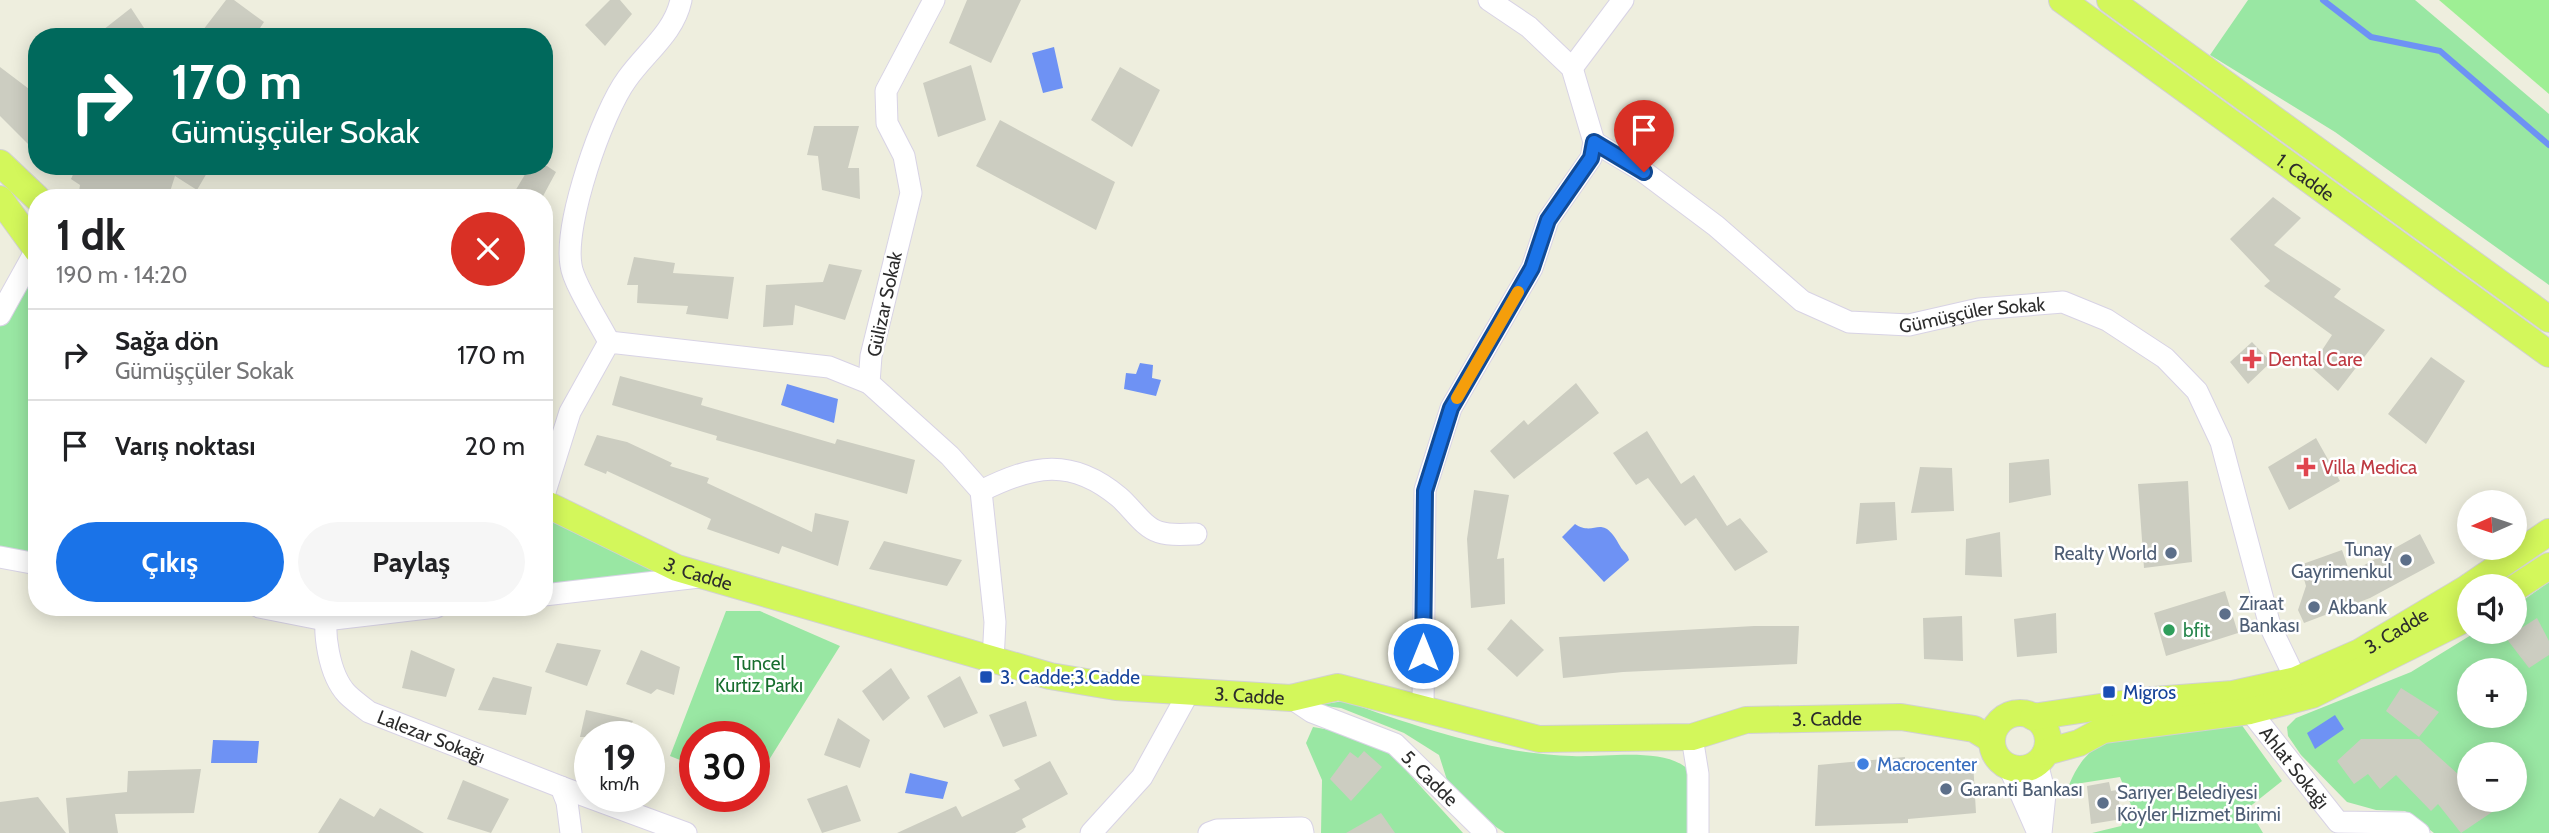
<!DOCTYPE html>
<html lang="tr">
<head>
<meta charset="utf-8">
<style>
  body { margin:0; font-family:Cabin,sans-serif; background:#f6f6f6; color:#202124; height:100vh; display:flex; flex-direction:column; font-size:26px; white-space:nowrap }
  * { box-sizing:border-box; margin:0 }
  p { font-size:23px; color:#757577 }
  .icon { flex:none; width:38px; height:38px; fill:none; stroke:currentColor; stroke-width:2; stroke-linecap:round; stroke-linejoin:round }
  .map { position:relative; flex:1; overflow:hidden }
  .drawer { position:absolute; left:28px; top:189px; width:525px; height:427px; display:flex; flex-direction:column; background:#fff; border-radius:28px; box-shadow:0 4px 18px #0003 }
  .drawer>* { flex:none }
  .guide { position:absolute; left:28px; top:28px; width:525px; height:147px; border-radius:28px; box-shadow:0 4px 18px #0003; background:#00695c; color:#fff; overflow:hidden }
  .needle { width:46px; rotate:267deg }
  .controls { position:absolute; left:2457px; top:490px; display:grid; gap:14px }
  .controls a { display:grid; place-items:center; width:70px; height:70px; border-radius:50%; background:#fff; box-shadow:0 4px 18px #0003; font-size:35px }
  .speed { position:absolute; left:574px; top:721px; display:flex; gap:14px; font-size:35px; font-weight:700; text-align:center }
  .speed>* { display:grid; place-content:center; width:91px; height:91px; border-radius:50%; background:#fff; box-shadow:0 4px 18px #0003; line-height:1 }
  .speed small { font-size:18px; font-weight:400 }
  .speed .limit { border:10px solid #d22; background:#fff; color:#111 }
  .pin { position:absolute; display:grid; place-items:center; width:60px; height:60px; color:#fff; margin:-72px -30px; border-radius:50% 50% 50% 0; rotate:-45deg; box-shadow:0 0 7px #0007 }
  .pin .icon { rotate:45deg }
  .me { position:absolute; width:77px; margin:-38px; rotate:0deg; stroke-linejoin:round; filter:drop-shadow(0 0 5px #0008) }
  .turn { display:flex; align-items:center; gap:24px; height:147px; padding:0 28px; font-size:32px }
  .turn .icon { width:91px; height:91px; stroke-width:2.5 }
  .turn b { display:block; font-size:49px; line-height:60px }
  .round { display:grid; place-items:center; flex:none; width:74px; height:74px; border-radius:37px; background:#f6f6f6 }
  .headline { display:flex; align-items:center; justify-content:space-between; height:119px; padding:0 28px }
  h1 { font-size:42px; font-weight:700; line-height:52px }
  .button { display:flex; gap:14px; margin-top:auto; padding:14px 28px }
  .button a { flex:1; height:80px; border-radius:42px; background:#1a73e8; color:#fff; font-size:28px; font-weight:700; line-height:80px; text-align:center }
  .button a+a { background:#f6f6f6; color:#202124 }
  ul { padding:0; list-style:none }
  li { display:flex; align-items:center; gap:21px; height:91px; padding:0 28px; border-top:2px solid #e0e0e0 }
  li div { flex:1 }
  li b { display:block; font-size:26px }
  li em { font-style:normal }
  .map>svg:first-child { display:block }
  .green { fill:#99e7a3; fill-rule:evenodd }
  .pitch { fill:#9eef94 }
  .water { fill:#6e92f4 }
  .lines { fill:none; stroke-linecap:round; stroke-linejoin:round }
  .stream { stroke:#6e92f4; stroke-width:6 }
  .building { fill:#cccdc1 }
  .minor-casing { stroke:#d8d3e5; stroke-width:23 }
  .major-casing { stroke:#d1d1d1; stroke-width:28 }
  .minor { stroke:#fff; stroke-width:21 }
  .major { stroke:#d3f75b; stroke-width:26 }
  .route-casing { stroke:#114b97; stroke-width:18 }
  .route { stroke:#1a73e8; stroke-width:12 }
  .slow { stroke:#f59e0b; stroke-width:12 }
  .health-dot { fill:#e0444e; stroke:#fff; stroke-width:2.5 }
  .service-dot { fill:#5c6f8a; stroke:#fff; stroke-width:2.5 }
  .leisure-dot { fill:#2e9e5b; stroke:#fff; stroke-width:2.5 }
  .transit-dot { fill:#1a4fb4; stroke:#fff; stroke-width:2.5 }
  .shop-dot { fill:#3f7fe0; stroke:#fff; stroke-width:2.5 }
  .labels { text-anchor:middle; stroke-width:5; stroke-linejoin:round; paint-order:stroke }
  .street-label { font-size:19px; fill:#2c2c2c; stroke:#fff }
  .health-label { font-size:19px; fill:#be3a42; stroke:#fff; text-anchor:start }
  .service-label { font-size:19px; fill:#4e5e75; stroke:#fff; text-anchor:start }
  .leisure-label { font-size:19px; fill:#27864d; stroke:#fff; text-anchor:start }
  .park-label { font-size:19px; fill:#176e2e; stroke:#fff }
  .transit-label { font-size:19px; fill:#164399; stroke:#fff; text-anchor:start }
  .shop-label { font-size:19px; fill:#366cbe; stroke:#fff; text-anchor:start }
</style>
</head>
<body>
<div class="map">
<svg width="2549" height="833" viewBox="0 0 2549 833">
  <rect width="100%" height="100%" fill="#eeeede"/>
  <path class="green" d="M2248,0H2415L2549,114V285L2335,132L2210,55Z
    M37,250V564L0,557V315Z
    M544,503L677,568L544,595Z
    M2549,582V833H2434L2405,811L2376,810L2347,802L2301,755L2288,736L2287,727L2296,718L2411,672L2476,632H2515V606ZM2469,670H2515V716H2469ZM2469,754H2515V800H2469Z
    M726,611H760L840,646L754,784V737H695V766L670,756Z
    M1344,701C1416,726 1494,754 1572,756C1605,758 1666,746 1690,771L1691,833H1505L1474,812L1447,780L1439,755L1404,733L1341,708L1318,705Z
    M2241,724L2282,781L2248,808L2263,833H2092L2121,826L2131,805L2120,777L2069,785C2079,761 2089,750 2112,738Z
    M1313,727L1354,734L1393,756L1463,833H1321L1322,780L1306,743Z"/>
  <path class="pitch" d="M2439,0H2549V94Z"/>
  <path class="water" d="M1054,47L1063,88L1043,93L1032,53Z
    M1140,363L1153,365L1152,378L1161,380L1156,396L1124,389L1126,373L1136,374Z
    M787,384L838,399L834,423L781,405Z
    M1575,524C1596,538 1601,511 1620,546C1623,552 1627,552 1629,560L1604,582L1562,537Z
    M2335,715L2344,729L2315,749L2307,733Z
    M213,740L259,741L257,763H211Z
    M910,773L948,782L943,799L905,793Z"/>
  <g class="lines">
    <path class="stream" d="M2323,0L2371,37L2440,51L2549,145"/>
  </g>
  <path class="building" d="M226,0H234L264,22L254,37H215L203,30Z
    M610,0H620L632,14L605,46L585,25Z
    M967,0H1021L991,63L949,43Z
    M131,8L150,37H94Z
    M971,65L986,120L938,137L923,83Z
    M0,67L37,95V153L0,116Z
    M1120,67L1160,90L1132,147L1091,120Z
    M1000,120L1115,182L1096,230L976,166Z
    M814,126H859L848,168H859L860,199L822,190L818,156L807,155Z
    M77,166H211L197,190L175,176L168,198H78L80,185L71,179Z
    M530,166H547L556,172L542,198H511Z
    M2273,197L2301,218L2274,245L2341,289L2334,297L2385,330L2338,391L2311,367L2332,335L2264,286L2270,281L2230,239Z
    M634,257L675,263L673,273L734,277L728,319L686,314L688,306L637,303L638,285H627Z
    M829,264L862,270L845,320L795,305L793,325L763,327L766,285L823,282Z
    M2252,342L2271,362L2248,384L2230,362Z
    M2431,357L2465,381L2426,444L2388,414Z
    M620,376L703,398L701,405L835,444L837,439L915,460L907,494L716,440L717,436L612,405Z
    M1576,383L1599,413L1514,479L1490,451L1524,420L1528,425Z
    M1647,431L1681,484L1694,475L1727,526L1740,518L1768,552L1735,571L1696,518L1685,526L1648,478L1636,485L1613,453Z
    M597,435L627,442L672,463L670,466L709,478L707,483L812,532L815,513L849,521L838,566L782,546L779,554L707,529L711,519L607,471L606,474L584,465Z
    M2316,438L2340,481L2289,510L2268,467Z
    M2049,459L2051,495L2009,503V463Z
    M1920,467L1952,468L1954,511L1911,513Z
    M2188,481L2192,562L2144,568L2138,484Z
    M1474,490L1509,495L1497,559L1504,558L1505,604L1471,608L1467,539Z
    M1895,502L1897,540L1856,544L1860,503Z
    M2000,532L2002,577L1965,575L1966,539Z
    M2420,534L2435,563L2370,598L2304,623L2298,610L2306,586L2300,565L2342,550L2350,573Z
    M884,541L962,560L947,586L869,569Z
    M2225,591L2238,633L2166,656L2154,613Z
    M2056,613L2057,653L2017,657L2014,619Z
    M1962,616L1963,661L1924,659L1923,618Z
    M2537,618L2549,641V655L2529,668L2506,638Z
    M1511,619L1544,650L1517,677L1487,649Z
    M1754,626H1799L1797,664L1623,672L1563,678L1559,637Z
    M557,643L601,650L587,686L545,672Z
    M411,650L455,669L446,697L402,688Z
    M641,650L680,667L674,695L657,689L651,694L626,684Z
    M891,668L910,698L883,721L862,691Z
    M960,676L978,713L944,728L927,696Z
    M493,677L532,687L526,715L478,710Z
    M2401,688L2439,712L2419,737L2386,711Z
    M1026,701L1037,736L1003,747L989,715Z
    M586,710L622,718L633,721L623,737H580Z
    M838,718L870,740L860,768L824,755Z
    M2361,739H2419L2469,784V800H2510L2461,833L2438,804L2431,811L2396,775L2380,789L2368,774L2354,784L2337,761Z
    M1364,751L1382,767L1351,801L1330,779L1350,752L1358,758Z
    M1905,757V766L1973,761L1976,813L1908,819V823L1815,826L1818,765Z
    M1050,761L1068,794L1022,819L1026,827L1015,833H897L956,806L962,817L1020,789L1014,780Z
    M201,769L194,813L115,814L118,833H69L66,798L127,792L128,771Z
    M463,780L509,799L491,833L447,819Z
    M2109,782L2111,791L2117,790L2120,808L2115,809L2116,820L2091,824L2087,786Z
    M847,785L861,821L822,833L807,799Z
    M38,797L66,833H0V802Z
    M340,798L374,817L380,808L424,833H318Z
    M1381,813L1395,833H1346Z"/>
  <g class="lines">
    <g class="minor-casing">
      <g id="minor">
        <path d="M934,0L886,91L887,123L904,156L911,193L871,356L869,383L950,456L981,491L995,622L993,661"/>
        <path d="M1572,68L1623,0"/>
        <path id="s1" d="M1594,142L1644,172L1716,226L1802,301L1849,322L1909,325L1979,309L2063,302L2107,320L2165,358L2197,391L2221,442L2270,626L2296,680"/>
        <path d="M0,315L36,250"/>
        <path d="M609,342C600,324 573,283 571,265C564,223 602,113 627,79C646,52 674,33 681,0"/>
        <path d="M981,491C1033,465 1071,457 1119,497C1132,508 1143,527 1159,532C1171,536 1184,534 1196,534"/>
        <path d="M544,495L570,412L609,342L829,367L869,383"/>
        <path d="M0,557L37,564"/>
        <path d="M544,595L699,577"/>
        <path d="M259,607L325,620L436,607"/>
        <path id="s2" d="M328,607C322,631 329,675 347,694C353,700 361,706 369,712L561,787L567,802L571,833"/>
        <path id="s3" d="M1291,698L1312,712L1395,744L1486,833"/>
        <path d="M1423,709L1425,490L1451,408L1532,268L1548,220L1591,158L1594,142L1572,68L1529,27L1489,0"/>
        <path id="s4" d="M2250,711L2338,822L2406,823L2419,833"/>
        <path d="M1692,737L1698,774V833"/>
        <path d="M2037,763L2045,794L2041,833"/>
        <path d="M2009,767L2038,833"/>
        <path d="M561,787L686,833"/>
        <path d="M1091,833L1142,777L1190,690"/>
        <path d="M1209,833L1217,830L1302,828L1303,833"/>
      </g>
    </g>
    <g class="major-casing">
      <g id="major">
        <path id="s5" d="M2062,0L2549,354"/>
        <path d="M2110,0L2549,319"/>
        <path d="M0,163L37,198"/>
        <path d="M0,199L37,250"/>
        <path id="s6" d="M544,503L677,568L1050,676L1116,687L1291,698L1338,687L1539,739L1692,737L1746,720L1901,717L1974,729L1992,740"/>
        <path d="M2470,586L2549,532"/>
        <path d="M2515,588L2549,566"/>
        <circle cx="2020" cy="741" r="28"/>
        <path id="s7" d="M2033,717L2141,701L2233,694L2296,680L2360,652L2469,587"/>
        <path d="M2046,752L2079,743L2103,730L2250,711L2312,695L2469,617"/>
      </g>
    </g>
    <use href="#minor" class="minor"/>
    <use href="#major" class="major"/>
  </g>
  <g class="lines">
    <g class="route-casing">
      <path id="route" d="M1423,653L1425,491L1451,408L1532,268L1548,220L1591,158L1594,142L1644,172"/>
    </g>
    <use href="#route" class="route"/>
    <path class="slow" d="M1457,398L1518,292"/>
  </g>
  <g class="health-dot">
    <path d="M2248.5 348.5h7v7h7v7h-7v7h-7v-7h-7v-7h7z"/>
    <path d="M2302.5 456.5h7v7h7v7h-7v7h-7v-7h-7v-7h7z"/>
  </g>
  <g class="service-dot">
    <circle cx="2171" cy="553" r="7"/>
    <circle cx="2406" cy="560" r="7"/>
    <circle cx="2314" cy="607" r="7"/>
    <circle cx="2225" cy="614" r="7"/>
    <circle cx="1946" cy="789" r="7"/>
    <circle cx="2103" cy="803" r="7"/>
  </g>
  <circle class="leisure-dot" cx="2169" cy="630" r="7"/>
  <g class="transit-dot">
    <rect x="979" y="670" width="14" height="14" rx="3.5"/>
    <rect x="2102" y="685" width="14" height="14" rx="3.5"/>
  </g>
  <circle class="shop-dot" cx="1863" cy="764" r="7"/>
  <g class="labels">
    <g class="street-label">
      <text dy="7" stroke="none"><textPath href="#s5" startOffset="301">1. Cadde</textPath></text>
      <text transform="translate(884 304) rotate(-78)" y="7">Gülizar Sokak</text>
      <text dy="7" stroke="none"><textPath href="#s1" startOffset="438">Gümüşçüler Sokak</textPath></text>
      <text dy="7" stroke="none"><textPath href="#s6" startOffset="170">3. Cadde</textPath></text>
      <text dy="7" stroke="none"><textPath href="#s7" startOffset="378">3. Cadde</textPath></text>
      <text dy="7" stroke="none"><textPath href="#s6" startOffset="737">3. Cadde</textPath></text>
      <text dy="7" stroke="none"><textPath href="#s6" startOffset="1325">3. Cadde</textPath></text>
      <text dy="7" stroke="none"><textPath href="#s2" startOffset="187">Lalezar Sokağı</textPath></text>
      <text dy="7" stroke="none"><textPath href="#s4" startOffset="72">Ahlat Sokağı</textPath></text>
      <text dy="7" stroke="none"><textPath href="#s3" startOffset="163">5. Cadde</textPath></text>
    </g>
    <g class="health-label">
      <text x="2268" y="366">Dental Care</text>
      <text x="2322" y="474">Villa Medica</text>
    </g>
    <g class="service-label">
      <text x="2392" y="556" text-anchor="end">Tunay<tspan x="2392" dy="22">Gayrimenkul</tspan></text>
      <text x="2157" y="560" text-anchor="end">Realty World</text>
      <text x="2239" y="610">Ziraat<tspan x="2239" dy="22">Bankası</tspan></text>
      <text x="2328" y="614">Akbank</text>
      <text x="1960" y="796">Garanti Bankası</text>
      <text x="2117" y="799">Sarıyer Belediyesi<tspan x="2117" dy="22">Köyler Hizmet Birimi</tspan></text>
    </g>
    <g class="leisure-label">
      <text x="2183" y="637">bfit</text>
    </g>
    <g class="park-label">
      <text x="759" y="670">Tuncel<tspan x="759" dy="22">Kurtiz Parkı</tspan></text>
    </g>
    <g class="transit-label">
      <text x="1000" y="684">3. Cadde;3.Cadde</text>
      <text x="2123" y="699">Migros</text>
    </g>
    <g class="shop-label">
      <text x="1877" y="771">Macrocenter</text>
    </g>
  </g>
</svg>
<div class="controls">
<a><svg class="needle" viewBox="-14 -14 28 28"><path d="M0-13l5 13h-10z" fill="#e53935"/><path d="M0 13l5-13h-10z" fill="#757577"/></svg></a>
<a><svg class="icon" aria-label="sound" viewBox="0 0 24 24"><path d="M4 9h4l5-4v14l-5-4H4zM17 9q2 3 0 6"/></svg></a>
<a>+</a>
<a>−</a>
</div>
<div class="speed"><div>19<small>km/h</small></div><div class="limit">30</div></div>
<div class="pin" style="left:1644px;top:172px;background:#d93025"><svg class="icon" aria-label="arrive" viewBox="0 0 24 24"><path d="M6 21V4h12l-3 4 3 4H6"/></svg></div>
<svg class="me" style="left:1423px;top:653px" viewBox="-20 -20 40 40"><circle r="17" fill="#1a73e8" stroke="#fff" stroke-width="3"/><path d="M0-11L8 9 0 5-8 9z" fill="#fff"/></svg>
<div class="guide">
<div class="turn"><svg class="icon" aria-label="right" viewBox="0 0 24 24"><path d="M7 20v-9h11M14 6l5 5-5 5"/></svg><div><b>170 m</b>Gümüşçüler Sokak</div></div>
</div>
<section class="drawer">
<div class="headline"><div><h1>1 dk</h1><p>190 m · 14:20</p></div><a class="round" style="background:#d93025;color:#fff"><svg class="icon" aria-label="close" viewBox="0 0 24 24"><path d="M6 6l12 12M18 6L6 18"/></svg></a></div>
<ul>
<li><svg class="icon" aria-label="right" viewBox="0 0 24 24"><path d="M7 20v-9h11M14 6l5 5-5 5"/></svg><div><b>Sağa dön</b><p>Gümüşçüler Sokak</p></div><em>170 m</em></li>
<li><svg class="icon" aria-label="arrive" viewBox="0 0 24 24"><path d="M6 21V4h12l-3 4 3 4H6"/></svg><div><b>Varış noktası</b></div><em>20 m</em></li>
</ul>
<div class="button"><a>Çıkış</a><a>Paylaş</a></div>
</section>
</div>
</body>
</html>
